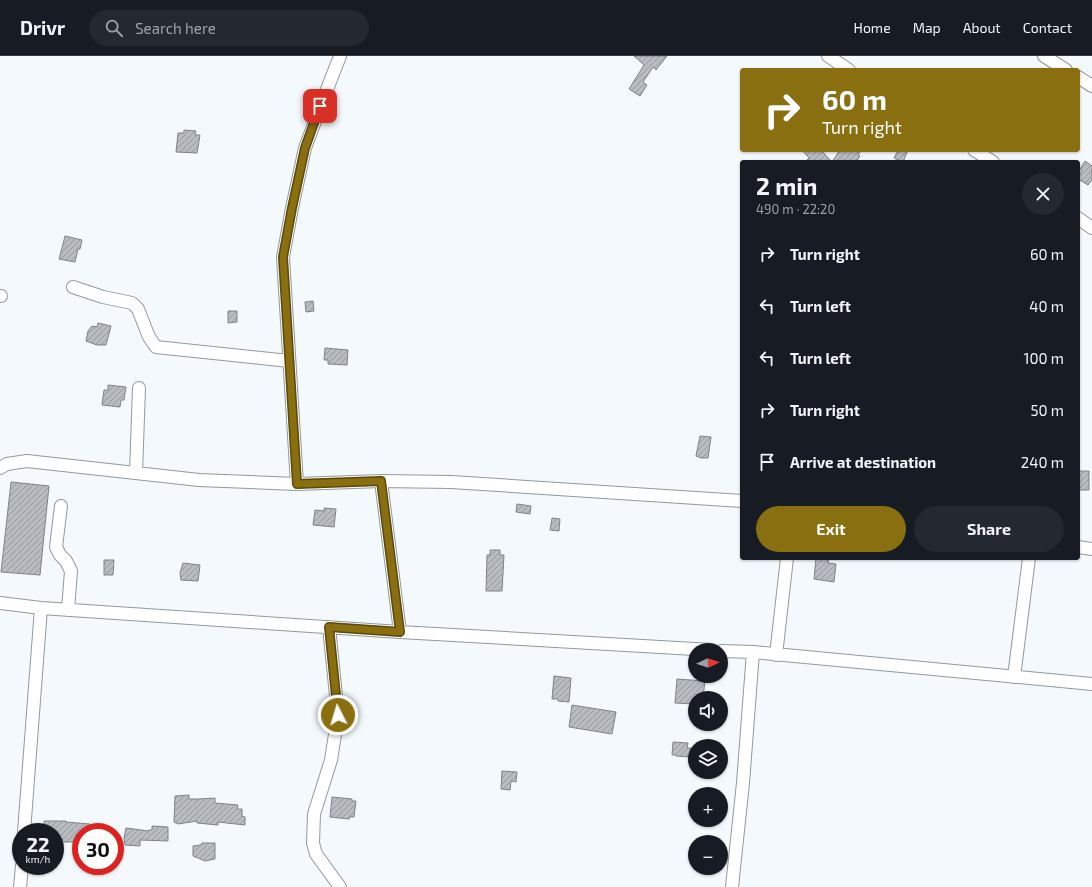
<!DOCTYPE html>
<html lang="en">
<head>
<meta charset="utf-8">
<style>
  body { margin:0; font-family:"Exo 2",sans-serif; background:#242831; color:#f1f3f6; height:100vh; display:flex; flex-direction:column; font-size:15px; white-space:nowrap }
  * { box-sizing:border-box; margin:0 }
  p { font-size:13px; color:#9ea1a6 }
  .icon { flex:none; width:22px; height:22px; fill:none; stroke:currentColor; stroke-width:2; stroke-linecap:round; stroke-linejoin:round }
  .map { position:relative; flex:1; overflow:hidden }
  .drawer { position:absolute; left:740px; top:104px; width:340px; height:400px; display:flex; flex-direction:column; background:#171b24; border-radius:4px; box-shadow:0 1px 3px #0004 }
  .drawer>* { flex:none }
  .guide { position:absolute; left:740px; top:12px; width:340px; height:84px; border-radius:4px; box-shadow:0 1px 3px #0004; background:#896f0f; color:#fff; overflow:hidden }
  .needle { width:26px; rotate:86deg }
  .tools { position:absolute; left:688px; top:587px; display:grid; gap:8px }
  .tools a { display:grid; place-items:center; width:40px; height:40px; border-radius:50%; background:#171b24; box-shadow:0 1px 3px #0004; font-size:20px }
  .speed { position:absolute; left:12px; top:767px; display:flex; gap:8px; font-size:20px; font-weight:700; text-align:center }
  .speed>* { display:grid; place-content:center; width:52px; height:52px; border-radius:50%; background:#171b24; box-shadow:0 1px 3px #0004; line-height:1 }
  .speed small { font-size:10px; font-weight:400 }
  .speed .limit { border:6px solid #d22; background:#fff; color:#111 }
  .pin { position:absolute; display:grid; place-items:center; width:34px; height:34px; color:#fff; margin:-17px; border-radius:8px; box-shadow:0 2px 6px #0006 }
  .me { position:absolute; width:44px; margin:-22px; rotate:355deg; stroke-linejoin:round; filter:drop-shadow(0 0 3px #0008) }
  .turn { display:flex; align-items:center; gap:14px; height:84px; padding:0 16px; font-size:18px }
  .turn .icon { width:52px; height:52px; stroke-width:2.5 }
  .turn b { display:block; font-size:28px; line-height:34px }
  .round { display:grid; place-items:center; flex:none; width:42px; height:42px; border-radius:21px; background:#242831 }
  .headline { display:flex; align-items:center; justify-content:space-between; height:68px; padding:0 16px }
  h1 { font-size:24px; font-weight:700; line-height:30px }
  .cta { display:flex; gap:8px; margin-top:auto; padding:8px 16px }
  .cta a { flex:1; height:46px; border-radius:24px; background:#896f0f; color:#fff; font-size:16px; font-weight:700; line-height:46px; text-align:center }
  .cta a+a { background:#242831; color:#f1f3f6 }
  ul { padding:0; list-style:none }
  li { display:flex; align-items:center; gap:12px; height:52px; padding:0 16px }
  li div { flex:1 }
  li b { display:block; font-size:15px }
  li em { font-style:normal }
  header { display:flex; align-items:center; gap:24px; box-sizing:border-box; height:56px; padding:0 20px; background:#171b24; border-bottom:1px solid #363941 }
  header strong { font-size:19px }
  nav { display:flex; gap:22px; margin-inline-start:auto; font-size:14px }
  .search { width:280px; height:36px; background:#242831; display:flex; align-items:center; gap:10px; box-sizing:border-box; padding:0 14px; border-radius:22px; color:#9ea1a6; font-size:15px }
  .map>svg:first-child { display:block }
  .building { fill:url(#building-hatch); stroke:#7f8387 }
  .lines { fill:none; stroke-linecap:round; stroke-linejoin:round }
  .minor-casing { stroke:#94989c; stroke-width:14 }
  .minor { stroke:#fff; stroke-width:12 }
  .route-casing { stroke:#59480a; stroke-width:10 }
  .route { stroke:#896f0f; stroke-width:7 }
</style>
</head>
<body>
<header>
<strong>Drivr</strong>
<div class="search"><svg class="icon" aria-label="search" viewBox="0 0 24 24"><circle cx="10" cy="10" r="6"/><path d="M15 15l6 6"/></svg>Search here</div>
<nav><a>Home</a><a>Map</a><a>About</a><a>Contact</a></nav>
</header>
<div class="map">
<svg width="1092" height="831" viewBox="0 0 1092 831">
  <defs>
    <pattern id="building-hatch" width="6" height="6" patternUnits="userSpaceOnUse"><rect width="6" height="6" fill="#b8bcc0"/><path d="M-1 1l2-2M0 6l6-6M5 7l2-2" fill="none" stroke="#96999d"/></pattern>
  </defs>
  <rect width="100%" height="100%" fill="#f4f9fd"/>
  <path class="building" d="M634,0H667L656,14L653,11L643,26L647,29L640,40L629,33L644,9Z
    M184,74L196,75L195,79H200L197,97L176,96L178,77H184Z
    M802,94H821L832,106H805L809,102Z
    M840,94H861L858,99L860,100L856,106H832Z
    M898,94H908L903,106L894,102Z
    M1085,105L1092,110V124L1088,129L1078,123V120L1082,114L1080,113Z
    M65,180L82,184L80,193H78L75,206L59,203Z
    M313,245L314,255L306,256L305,246Z
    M228,255H237V266L228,267Z
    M98,267L111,270L106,289H97L86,285L88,275L92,270L97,271Z
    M325,292L348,294L347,309L328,308V304H324Z
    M108,329L126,331L124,344H121L120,351L102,349L104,334H108Z
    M700,380L711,381L708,402H701L696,400Z
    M1078,415H1089V434H1078Z
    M11,426L49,430L40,519L1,516Z
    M517,448L531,450L530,458L516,456Z
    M324,452L336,453L334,471L313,469L315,454L324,455Z
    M552,462L560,463L559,475L550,474Z
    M490,494H500V499H504L502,535H486L487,499H490Z
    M816,502H829L828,507L836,508L834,526L814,523Z
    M104,504H114L113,519H104Z
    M183,507L200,509L198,525L181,524L180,517Z
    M554,620L571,622L569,646L558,645V643H552Z
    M677,623L705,625L703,642H695V648L675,647Z
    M572,649L616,656L612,678L569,671Z
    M673,686L688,687L687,692H691L690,701L676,700V699H672Z
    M502,715L517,716L516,726L511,725L510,734L501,733Z
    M189,739V743H199L215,742V747L238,749L237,753H242V760L245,761V769L218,766V769L197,767V765L178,768L174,766L175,740Z
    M332,741L352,743V745H356L354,761H350L349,763L330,761Z
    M44,765H66V766L90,768L89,776H81V788L72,786H57L56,779H55V776H50V774H45Z
    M152,770L168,771V785L140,784V790L125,789L124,782L126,772L149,775V774H152Z
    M202,787H215V803L205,805L193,800V790L201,789Z"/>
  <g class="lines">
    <g class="minor-casing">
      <path id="minor" d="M340,0L326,36L305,92L292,152L283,201L297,428L381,425L451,426L742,445
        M828,0L849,14
        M1044,0L1066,14
        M1078,21L1092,30
        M974,94L993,106
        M1078,162L1092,172
        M73,231L103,241L132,247L138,253L149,281L156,291L289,305
        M0,240H1
        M0,412L7,408L27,405L199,424L297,428
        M136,417L139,332
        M381,425L400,576
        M61,450L56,491L60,499L66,505L71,515L68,554
        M1078,491L1092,493
        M0,547L41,552L400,576L712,594
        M329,571L338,659L331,704L314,758L313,787L316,798L340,831
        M721,595L753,596L1092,628
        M776,599L787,502
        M1014,621L1029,502
        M24,776L41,552
        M20,831L22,810
        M732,831L743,727L753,596"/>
    </g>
    <use href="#minor" class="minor"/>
  </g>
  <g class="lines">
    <g class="route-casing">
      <path id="route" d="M320,50L305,92L292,152L283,201L297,428L381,425L400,576L329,571L338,659"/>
    </g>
    <use href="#route" class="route"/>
  </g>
</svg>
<div class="tools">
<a><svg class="needle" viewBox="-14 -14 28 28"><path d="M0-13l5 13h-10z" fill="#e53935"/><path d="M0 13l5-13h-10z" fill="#9ea1a6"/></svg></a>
<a><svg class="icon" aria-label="sound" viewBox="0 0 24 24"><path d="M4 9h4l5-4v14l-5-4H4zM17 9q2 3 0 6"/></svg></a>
<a><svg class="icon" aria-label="layers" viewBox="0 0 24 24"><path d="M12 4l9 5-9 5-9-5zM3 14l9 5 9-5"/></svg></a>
<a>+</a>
<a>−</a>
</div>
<div class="speed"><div>22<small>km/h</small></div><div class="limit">30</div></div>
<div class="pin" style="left:320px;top:50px;background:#d93025"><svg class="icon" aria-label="arrive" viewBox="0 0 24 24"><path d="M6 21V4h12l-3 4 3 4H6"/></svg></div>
<svg class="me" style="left:338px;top:659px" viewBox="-20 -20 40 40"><circle r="17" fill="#896f0f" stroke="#fff" stroke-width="3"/><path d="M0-11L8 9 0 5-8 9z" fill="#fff"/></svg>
<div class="guide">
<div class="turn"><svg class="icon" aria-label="right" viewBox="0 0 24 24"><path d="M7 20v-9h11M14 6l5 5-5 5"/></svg><div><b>60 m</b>Turn right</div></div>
</div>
<section class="drawer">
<div class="headline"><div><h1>2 min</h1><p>490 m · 22:20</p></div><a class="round"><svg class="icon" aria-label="close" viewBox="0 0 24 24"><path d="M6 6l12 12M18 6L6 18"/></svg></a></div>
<ul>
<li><svg class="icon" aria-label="right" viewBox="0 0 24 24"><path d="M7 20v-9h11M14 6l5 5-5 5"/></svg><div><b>Turn right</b></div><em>60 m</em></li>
<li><svg class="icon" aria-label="left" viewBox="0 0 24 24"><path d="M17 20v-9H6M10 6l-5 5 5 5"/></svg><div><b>Turn left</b></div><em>40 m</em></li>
<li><svg class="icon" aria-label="left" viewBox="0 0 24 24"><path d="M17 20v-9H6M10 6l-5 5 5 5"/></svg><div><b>Turn left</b></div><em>100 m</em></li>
<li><svg class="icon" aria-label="right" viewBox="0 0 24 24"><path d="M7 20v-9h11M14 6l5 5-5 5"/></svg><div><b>Turn right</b></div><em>50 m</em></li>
<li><svg class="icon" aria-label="arrive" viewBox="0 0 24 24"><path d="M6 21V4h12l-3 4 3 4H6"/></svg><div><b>Arrive at destination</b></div><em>240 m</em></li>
</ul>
<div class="cta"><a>Exit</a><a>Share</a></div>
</section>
</div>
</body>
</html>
